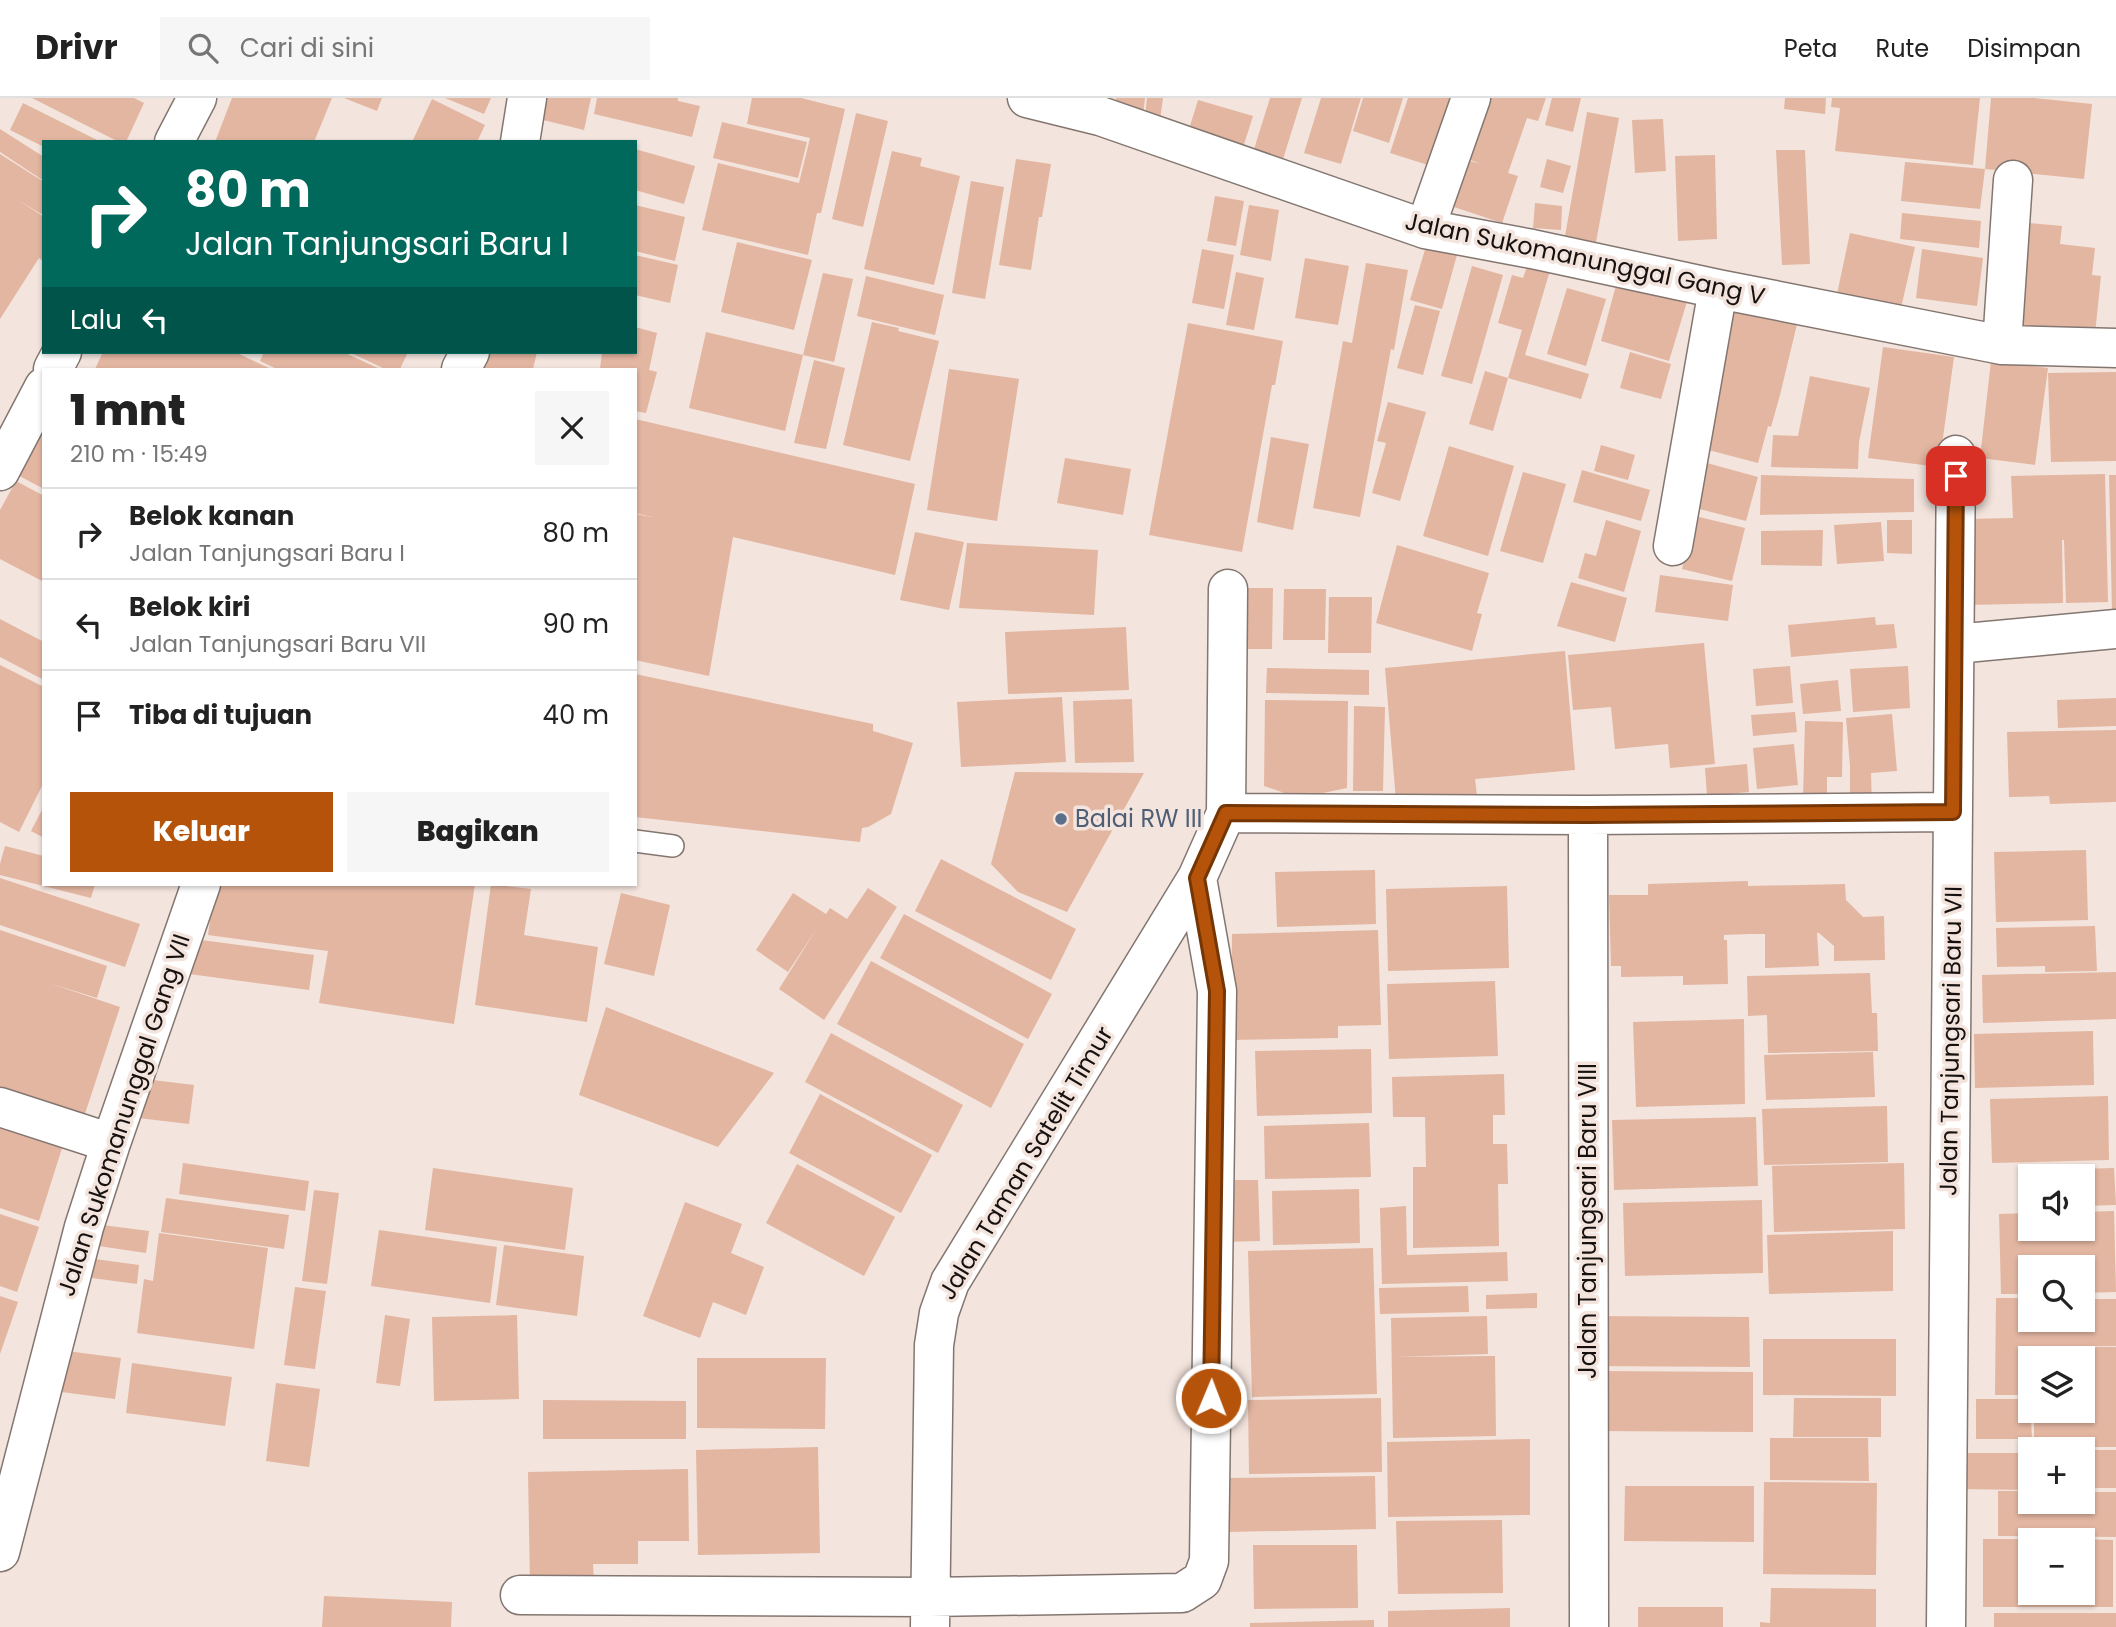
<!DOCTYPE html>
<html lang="id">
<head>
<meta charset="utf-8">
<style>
  body { margin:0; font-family:Poppins,sans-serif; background:#f6f6f6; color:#222; height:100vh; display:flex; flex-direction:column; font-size:26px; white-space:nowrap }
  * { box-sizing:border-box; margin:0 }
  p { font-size:23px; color:#767676 }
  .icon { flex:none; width:38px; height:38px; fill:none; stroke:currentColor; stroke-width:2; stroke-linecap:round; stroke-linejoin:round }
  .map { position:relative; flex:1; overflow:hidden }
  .sheet { position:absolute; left:42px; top:270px; width:595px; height:518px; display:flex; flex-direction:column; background:#fff; border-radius:0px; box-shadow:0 2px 5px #0004 }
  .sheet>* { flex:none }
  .banner { position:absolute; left:42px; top:42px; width:595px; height:214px; border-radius:0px; box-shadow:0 2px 5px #0004; background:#00695c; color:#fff; overflow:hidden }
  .tools { position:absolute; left:2018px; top:1066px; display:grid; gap:14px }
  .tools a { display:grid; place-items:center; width:77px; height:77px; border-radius:0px; background:#fff; box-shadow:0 2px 5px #0004; font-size:35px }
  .pin { position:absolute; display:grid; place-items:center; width:60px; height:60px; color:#fff; margin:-30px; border-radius:14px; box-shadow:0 4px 10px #0006 }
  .me { position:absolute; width:77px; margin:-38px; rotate:1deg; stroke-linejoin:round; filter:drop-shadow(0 0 5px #0008) }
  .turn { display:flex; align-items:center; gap:24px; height:147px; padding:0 28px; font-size:32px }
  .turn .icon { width:91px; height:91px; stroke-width:2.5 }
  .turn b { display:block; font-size:49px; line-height:60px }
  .then { display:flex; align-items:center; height:66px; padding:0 28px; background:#0003; gap:14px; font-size:26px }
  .round { display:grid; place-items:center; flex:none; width:74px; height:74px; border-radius:0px; background:#f6f6f6 }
  .overview { display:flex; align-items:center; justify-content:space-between; height:119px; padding:0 28px }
  h1 { font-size:42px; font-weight:800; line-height:52px }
  .button { display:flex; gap:14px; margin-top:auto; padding:14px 28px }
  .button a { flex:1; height:80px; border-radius:0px; background:#b45309; color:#fff; font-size:28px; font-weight:800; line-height:80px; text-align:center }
  .button a+a { background:#f6f6f6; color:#222 }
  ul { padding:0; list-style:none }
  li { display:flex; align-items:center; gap:21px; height:91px; padding:0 28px; border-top:2px solid #e0e0e0 }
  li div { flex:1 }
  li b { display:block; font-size:26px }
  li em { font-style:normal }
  header { display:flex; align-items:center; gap:42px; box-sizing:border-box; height:98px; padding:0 35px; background:#fff; border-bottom:2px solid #e0e0e0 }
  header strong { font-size:33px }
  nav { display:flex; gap:38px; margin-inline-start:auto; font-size:24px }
  .search { width:490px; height:63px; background:#f6f6f6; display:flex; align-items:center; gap:18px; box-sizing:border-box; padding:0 24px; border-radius:0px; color:#767676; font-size:26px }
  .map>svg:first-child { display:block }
  .building { fill:#e3b6a1 }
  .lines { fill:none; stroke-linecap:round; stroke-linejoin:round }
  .service-casing { stroke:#837670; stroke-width:24 }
  .minor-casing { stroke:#837670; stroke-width:41 }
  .service { stroke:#fff; stroke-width:21 }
  .minor { stroke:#fff; stroke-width:38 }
  .route-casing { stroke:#753606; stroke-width:18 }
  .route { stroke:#b45309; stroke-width:12 }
  .service-dot { fill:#5c6f8a; stroke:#f3e4dd; stroke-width:2.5 }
  .labels { text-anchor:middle; stroke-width:7; stroke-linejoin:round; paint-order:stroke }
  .street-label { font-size:24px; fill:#16110f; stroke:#f3e4dd }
  .service-label { font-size:24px; fill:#4e5e75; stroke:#f3e4dd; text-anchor:start }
</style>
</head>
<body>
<header>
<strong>Drivr</strong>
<div class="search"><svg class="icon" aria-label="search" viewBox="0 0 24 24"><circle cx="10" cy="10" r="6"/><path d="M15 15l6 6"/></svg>Cari di sini</div>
<nav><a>Peta</a><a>Rute</a><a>Disimpan</a></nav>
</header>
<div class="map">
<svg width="2116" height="1529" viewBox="0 0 2116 1529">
  <rect width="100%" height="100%" fill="#f3e4dd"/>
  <path class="building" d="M32,0H134L144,5L126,44H119Z
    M232,0H332L314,44H215Z
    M344,0H382L377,13Z
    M445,0H491L484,16Z
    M531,0H591L584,32L527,18Z
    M597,0H678V3L700,8L692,39L594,16Z
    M752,0H801L845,11L821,115H817L808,157L702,132L718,65L799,85L810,40L747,26Z
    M1116,0H1145L1142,26L1113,21Z
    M1147,0H1163L1159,29L1144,27Z
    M1270,0H1302L1279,74L1250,64Z
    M1321,0H1361L1341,66L1304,55Z
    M1363,0H1403L1389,45L1353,33Z
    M1408,0H1452L1431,68L1390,55Z
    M1489,0H1546L1538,23L1527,20L1508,75L1518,78L1502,125L1451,108L1467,62L1480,66L1466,60Z
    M1552,0H1581L1573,34L1545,27Z
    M1785,0H1826L1825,16L1784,11Z
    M1832,0H1980L1973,67L1835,53L1840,10L1831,9Z
    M1991,0H2034L2092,6L2084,81L1985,71Z
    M432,1L485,27L477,44H412Z
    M1198,2L1253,18L1240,59L1186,41Z
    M23,5L101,44H44V49L10,32Z
    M1587,14L1619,20L1596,144L1565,138Z
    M856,15L888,23L863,129L832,121Z
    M1663,21L1666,73L1635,75L1632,22Z
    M722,24L807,44L798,80L713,60Z
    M0,31L44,59V83L0,54Z
    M635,51L695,68L684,106L635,92Z
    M1776,52H1805L1810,166L1782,167Z
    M892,53L922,60L920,68L960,78L934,187L864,171Z
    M0,56L44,84V112L41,116L18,102L44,119V164L39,160L0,221Z
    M1715,57L1717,141L1678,143L1675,58Z
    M1016,61L1051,66L1042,119H1039L1031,172L999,167Z
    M1547,61L1571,68L1563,95L1540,89Z
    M1905,64L1985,71L1980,111L1901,103Z
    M971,83L1004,89L985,201L952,195Z
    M1215,98L1244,103L1236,148L1207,143Z
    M1535,105L1562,108L1561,132L1533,130Z
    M635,107L685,119L675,163L635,153Z
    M1249,107L1279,112L1271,163L1240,157Z
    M1902,115L1981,123L1979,150L1900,141Z
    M2030,125L2062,128L2060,146L2095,150L2092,177L2101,178L2095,236L2020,229Z
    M1850,135L1915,149L1901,210L1837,196Z
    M1429,138L1460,146L1442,211L1410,202Z
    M737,144L812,162L794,232L721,214Z
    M1202,151L1234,157L1224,211L1192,205Z
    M1922,151L1983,160L1977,208L1916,200Z
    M635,157L678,167L670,205L635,197Z
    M1305,160L1349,168L1338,227L1295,220Z
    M1529,163L1551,169L1525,257L1589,276L1581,301L1508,280L1522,232L1498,225L1512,177L1523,180Z
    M1366,165L1408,172L1394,252L1391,251L1360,419L1313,410L1343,243L1352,245Z
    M1472,168L1503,177L1472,286L1441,278Z
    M1236,174L1264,180L1254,232L1226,227Z
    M823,175L853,181L834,264L803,257Z
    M1619,176L1689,197L1669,263L1601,243Z
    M866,178L944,197L935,237L857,218Z
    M1567,190L1606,201L1586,268L1547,256Z
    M1735,205L1798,222L1780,297L1771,329L1768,328L1758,365L1697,349Z
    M1415,207L1440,213L1423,277L1397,270Z
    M872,224L899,230L898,233L939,243L910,363L843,347Z
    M1188,225L1283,243L1275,287H1272L1242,454L1149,437Z
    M635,229L657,235L649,272L657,274L646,315L635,313V271H600L602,254H635Z
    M706,234L803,257L785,333L689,310Z
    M1883,249L1954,259L1939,369L1868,360Z
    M103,254H235L271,271H95Z
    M264,254H343L380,271H277L260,263Z
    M349,254H408L400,271H385Z
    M475,254H537L533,271H471Z
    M1630,254L1671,266L1661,301L1620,290Z
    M814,262L845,270L826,351L794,345Z
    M1991,263L2048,270L2035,367L1980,360Z
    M949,271L1019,281L997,423L927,412Z
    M1485,273L1508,280L1493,333L1469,326Z
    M2116,274V363L2051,364L2048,275Z
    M1810,278L1870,290L1859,344L1858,371L1771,369L1773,337L1798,338Z
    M1388,304L1426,314L1400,403L1372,395L1386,345L1377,343Z
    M44,307V391L10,373Z
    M635,321L915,386L895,477L733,439L709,578L635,562V416L652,419L635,415Z
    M1271,339L1309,346L1293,432L1257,424Z
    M1601,347L1635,357L1628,382L1594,373Z
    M1449,348L1514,368L1488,458L1423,438Z
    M1065,360L1131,371L1123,417L1057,405Z
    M1696,362L1758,379L1746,423L1684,407Z
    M1582,372L1650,392L1641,423L1573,404Z
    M1523,374L1566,386L1543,465L1500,453Z
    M2105,376L2108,504L2066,505L2064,442H2062L2063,505L1968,507L1966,421L2013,420L2011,378Z
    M1761,377L1914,381V414L1760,417Z
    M2109,377H2116V512H2112Z
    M16,383L44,398V484L0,461V412Z
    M1695,418L1745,430L1732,483L1682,471Z
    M1606,422L1641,433L1624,494L1578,480L1585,455L1596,458Z
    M1887,422H1912V456L1887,455Z
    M1881,424L1884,463L1837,466L1834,427Z
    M1823,432L1822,468L1761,467V433Z
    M915,434L964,444L949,512L900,502Z
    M967,445L1098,452L1094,517L959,510Z
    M1397,447L1489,475L1477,515L1482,516L1472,553L1376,525Z
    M1660,477L1733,487L1728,523L1655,514Z
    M1571,484L1627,500L1615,544L1557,528Z
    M1234,490H1273L1272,551H1233Z
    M1284,491H1326L1325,542H1283Z
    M1329,499H1372L1371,555H1328Z
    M1875,519L1876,527L1894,526L1897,550L1791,559L1788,527Z
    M0,521L44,544V582L0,559Z
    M1126,529L1129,592L1008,596L1005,534Z
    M1704,545L1715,666L1670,670L1668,646L1615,651L1611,609L1573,612L1568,557Z
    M1565,553L1575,672L1475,681L1477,697L1396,703L1385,570Z
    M0,567L44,589V684L19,734L0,724Z
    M1790,568L1793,605L1756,608L1753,571Z
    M1908,568L1910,610L1853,614L1850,571Z
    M1267,570L1369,572V597L1266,595Z
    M635,576L873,626V633L913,645L891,716L868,729L862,730L860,744L635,719Z
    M1838,582L1841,613L1803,616L1800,586Z
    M1062,599L1066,664L961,669L957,604Z
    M2116,600V628L2058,630L2057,602Z
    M1132,601L1134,664L1075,665L1073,603Z
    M1265,602L1348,603L1347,690L1299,700L1264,688Z
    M1354,608L1385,609L1383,693H1353Z
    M1795,614L1797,634L1753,638L1751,617Z
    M1892,616L1897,673L1871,675L1872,709H1850V668L1846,620Z
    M1805,623L1843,624L1842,679H1827V702L1803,701Z
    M2116,632V704L2050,706L2049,698L2009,699L2007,634Z
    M1794,646L1798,687L1757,691L1753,650Z
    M1747,666L1749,694L1707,698L1705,670Z
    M1015,674L1144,675L1067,814L1018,794L991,766Z
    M44,708V740L31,733Z
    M5,748L44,758V786H95L91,800L0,777V766Z
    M2086,752L2088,822L1996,824L1994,754Z
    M941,761L1076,831L1051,882L915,813Z
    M1375,772L1376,826L1277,829L1275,774Z
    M0,780L140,826L125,869L0,827Z
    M1748,783V788L1845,786L1846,802L1863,819L1884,818L1885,862L1834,863V848L1819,835H1817L1819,868L1765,870V836H1749L1724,837V842H1727L1728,886L1683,887V878L1621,879V868H1611L1609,797H1648V786Z
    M215,786H475L454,926L319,905L328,853L208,837Z
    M491,786L531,791L524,837L598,849L587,924L475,907Z
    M1507,788L1509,870L1388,873L1386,791Z
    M868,790L897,809L824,922L779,891L817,830L788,874L756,852L793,795L826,816L830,810L847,821Z
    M621,795L670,807L654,878L604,866Z
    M904,816L1052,896L1028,941L880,860Z
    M2095,828L2097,873L2045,874V868L1997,869L1996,830Z
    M0,832L107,868L97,900L49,885L120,909L80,1031L0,1004Z
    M1378,832L1381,927L1338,928V940L1231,942L1232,836Z
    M186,840L314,857L309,892L182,875Z
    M871,863L1024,946L991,1010L837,926Z
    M2116,874V921L1983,925L1982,877Z
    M1870,875L1872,915H1877L1878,953L1768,955L1767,917L1748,918L1747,878Z
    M1495,883L1498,958L1389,961L1387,886Z
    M606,909L774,975L718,1049L579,997Z
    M1744,921L1745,1006L1636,1009L1633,924Z
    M2093,933L2094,987L1975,990L1974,936Z
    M831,935L963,1007L938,1055L805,984Z
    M1371,951L1372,1015L1257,1018L1255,953Z
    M1873,954L1875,999L1766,1002L1764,957Z
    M1504,976L1505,1017H1493V1046H1507L1508,1086H1498L1499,1148L1413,1150V1069H1426L1425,1019H1393L1392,979Z
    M144,981L194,987L189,1026L138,1020Z
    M820,996L932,1057L901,1115L789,1055Z
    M2108,998L2109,1062L1992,1065L1990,1001Z
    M1887,1008L1888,1064L1764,1067L1762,1011Z
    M1756,1019L1758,1088L1614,1092L1612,1022Z
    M1369,1025L1371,1079L1265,1081L1264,1028Z
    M0,1026L63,1047L39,1123L0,1110Z
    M183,1065L309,1083L305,1113L179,1096Z
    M1904,1065L1905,1131L1774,1134L1772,1068Z
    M797,1066L895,1119L864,1178L766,1125Z
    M433,1070L573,1090L565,1152L425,1132Z
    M2114,1070L2116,1107L2082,1108V1078H2045V1072Z
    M1220,1082H1258L1260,1143L1221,1144Z
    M1359,1091L1360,1145L1273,1147L1272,1093Z
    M314,1092L339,1095L327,1186L302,1183Z
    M166,1100L289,1117L284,1151L161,1134Z
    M1762,1102L1763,1175L1625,1178L1623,1105Z
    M685,1104L742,1126L731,1155L764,1169L746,1217L713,1204L700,1240L643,1218Z
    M1406,1108L1407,1157L1507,1154L1508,1183L1382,1186L1380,1110Z
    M2114,1113L2116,1194L2082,1195V1169H2030V1196H2001L1999,1116L2030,1115V1130H2082V1114Z
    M0,1116L39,1129L17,1194L0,1188Z
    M87,1125L149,1133L146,1155L85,1146Z
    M379,1132L497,1149L490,1205L371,1188Z
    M1893,1133V1193L1769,1196L1767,1137Z
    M159,1135L268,1150L254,1251L137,1235L144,1181L153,1183Z
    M504,1147L584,1158L577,1218L496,1207Z
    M1373,1150L1377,1296L1252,1299L1248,1153Z
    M80,1159L139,1167L137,1186L77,1178Z
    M1468,1188L1469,1214L1380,1216L1379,1190Z
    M295,1189L326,1193L315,1271L284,1267Z
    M1537,1195V1210L1486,1211V1197Z
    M0,1198L18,1204L0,1256Z
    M1996,1200H2030V1222H2082V1201H2116V1248H2016L2116,1249V1349H2034V1312H2082V1260H2030V1297H1995Z
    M385,1217L410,1221L400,1288L376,1285Z
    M517,1217L519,1301L434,1303L432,1219Z
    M1487,1218L1488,1256L1395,1259L1495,1258L1496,1338L1393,1340L1391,1220Z
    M1590,1218L1749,1219L1750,1269L1590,1268Z
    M1763,1241H1896V1298L1763,1297Z
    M59,1252L121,1260L115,1301L54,1293Z
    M697,1260H826L825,1331L697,1330Z
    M132,1265L232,1279L225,1328L126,1315Z
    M1591,1273L1753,1274V1334L1591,1333Z
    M276,1285L320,1291L309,1369L266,1363Z
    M1381,1300L1382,1374L1249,1376L1248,1302Z
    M1794,1300H1881V1339H1793Z
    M1976,1301H2030L2032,1341H1976Z
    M543,1302L686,1303V1341H543Z
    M1770,1340H1868L1869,1383L1770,1382Z
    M1530,1341V1417L1388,1419L1387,1344Z
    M818,1349L820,1455L698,1457L696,1352Z
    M2082,1352H2116V1390H2082Z
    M1958,1355H2030V1392L1958,1391Z
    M688,1371L689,1443H638V1466H593L594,1485L530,1486L528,1374Z
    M1375,1378L1376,1431L1228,1434L1227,1380Z
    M1764,1384L1877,1385L1876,1477L1763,1476Z
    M1625,1388H1754V1444L1624,1443Z
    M1998,1393H2030V1404H2082V1394H2116V1439L1998,1438Z
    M1502,1422L1503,1495L1398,1496L1396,1423Z
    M1983,1441H2030V1494H2082V1441L2113,1442V1509H1983Z
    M1253,1447H1357L1358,1510L1254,1511Z
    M1771,1490L1876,1491V1529H1760V1524L1770,1525Z
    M324,1498L452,1504L451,1529H322Z
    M1638,1509H1723V1529H1638Z
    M1510,1510V1529H1388V1513Z
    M1994,1515H2116V1529H1994Z
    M1374,1522V1529H1250V1525Z"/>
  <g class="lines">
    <g class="service-casing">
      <path id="service" d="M635,743L673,748"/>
    </g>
    <g class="minor-casing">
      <path id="minor" d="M1027,0L1100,18L1425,131L1532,151L1718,191L2002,247L2116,250
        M174,44L197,0
        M520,44L527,0
        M1425,131L1471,0
        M2002,247L2013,82
        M53,271L62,254
        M461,271L470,254
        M0,373L44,289
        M1673,448L1718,191
        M1955,546L2116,531
        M1226,715L1588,717L1953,714
        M1588,717L1589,1529
        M0,1009L111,1045
        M0,1454L84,1129L111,1045L201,786
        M520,1497L930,1499L1182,1495L1202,1482L1209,1463L1217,893L1197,780
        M930,1529L934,1247L939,1215L950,1184L1197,780L1226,715L1228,491
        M1946,1529L1956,357"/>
    </g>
    <use href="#service" class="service"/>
    <use href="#minor" class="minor"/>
  </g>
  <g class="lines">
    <g class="route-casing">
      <path id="route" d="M1211,1300L1217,893L1197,780L1226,715L1588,717L1953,714L1956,378"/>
    </g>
    <use href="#route" class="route"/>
  </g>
  <circle class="service-dot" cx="1061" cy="721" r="7"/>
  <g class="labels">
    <g class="street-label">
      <text transform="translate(1585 161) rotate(12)" y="8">Jalan Sukomanunggal Gang V</text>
      <text transform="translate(1951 943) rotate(-89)" y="8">Jalan Tanjungsari Baru VII</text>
      <text transform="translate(124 1017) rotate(-72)" y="8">Jalan Sukomanunggal Gang VII</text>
      <text transform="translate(1026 1065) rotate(-59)" y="8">Jalan Taman Satelit Timur</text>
      <text transform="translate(1588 1123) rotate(-90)" y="8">Jalan Tanjungsari Baru VIII</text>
    </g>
    <g class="service-label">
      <text x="1075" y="729">Balai RW III</text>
    </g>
  </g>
</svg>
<div class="tools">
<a><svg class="icon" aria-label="sound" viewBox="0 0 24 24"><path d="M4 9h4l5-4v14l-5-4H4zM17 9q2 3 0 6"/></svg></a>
<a><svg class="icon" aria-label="search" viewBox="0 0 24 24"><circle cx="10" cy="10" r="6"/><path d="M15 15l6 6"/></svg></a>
<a><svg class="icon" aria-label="layers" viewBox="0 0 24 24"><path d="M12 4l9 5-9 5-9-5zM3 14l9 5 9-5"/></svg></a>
<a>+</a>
<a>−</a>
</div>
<div class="pin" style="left:1956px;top:378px;background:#d93025"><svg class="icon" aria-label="arrive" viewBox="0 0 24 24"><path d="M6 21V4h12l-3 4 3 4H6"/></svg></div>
<svg class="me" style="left:1211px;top:1300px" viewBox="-20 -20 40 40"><circle r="17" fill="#b45309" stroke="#fff" stroke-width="3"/><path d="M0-11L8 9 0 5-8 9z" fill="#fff"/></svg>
<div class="banner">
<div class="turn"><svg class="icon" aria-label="right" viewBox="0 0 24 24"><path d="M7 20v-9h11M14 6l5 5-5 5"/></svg><div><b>80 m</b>Jalan Tanjungsari Baru I</div></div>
<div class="then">Lalu<svg class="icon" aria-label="left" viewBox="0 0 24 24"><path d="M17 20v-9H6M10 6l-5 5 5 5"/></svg></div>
</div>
<section class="sheet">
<div class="overview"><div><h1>1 mnt</h1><p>210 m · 15:49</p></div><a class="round"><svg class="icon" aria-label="close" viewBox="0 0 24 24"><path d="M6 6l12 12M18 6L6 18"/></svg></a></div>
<ul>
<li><svg class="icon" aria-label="right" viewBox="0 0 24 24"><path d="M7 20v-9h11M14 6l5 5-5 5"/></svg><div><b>Belok kanan</b><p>Jalan Tanjungsari Baru I</p></div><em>80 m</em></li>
<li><svg class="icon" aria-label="left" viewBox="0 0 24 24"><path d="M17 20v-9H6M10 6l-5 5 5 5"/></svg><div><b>Belok kiri</b><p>Jalan Tanjungsari Baru VII</p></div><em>90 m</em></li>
<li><svg class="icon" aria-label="arrive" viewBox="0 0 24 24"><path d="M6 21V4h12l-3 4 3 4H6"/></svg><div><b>Tiba di tujuan</b></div><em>40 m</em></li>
</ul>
<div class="button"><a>Keluar</a><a>Bagikan</a></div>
</section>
</div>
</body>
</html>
